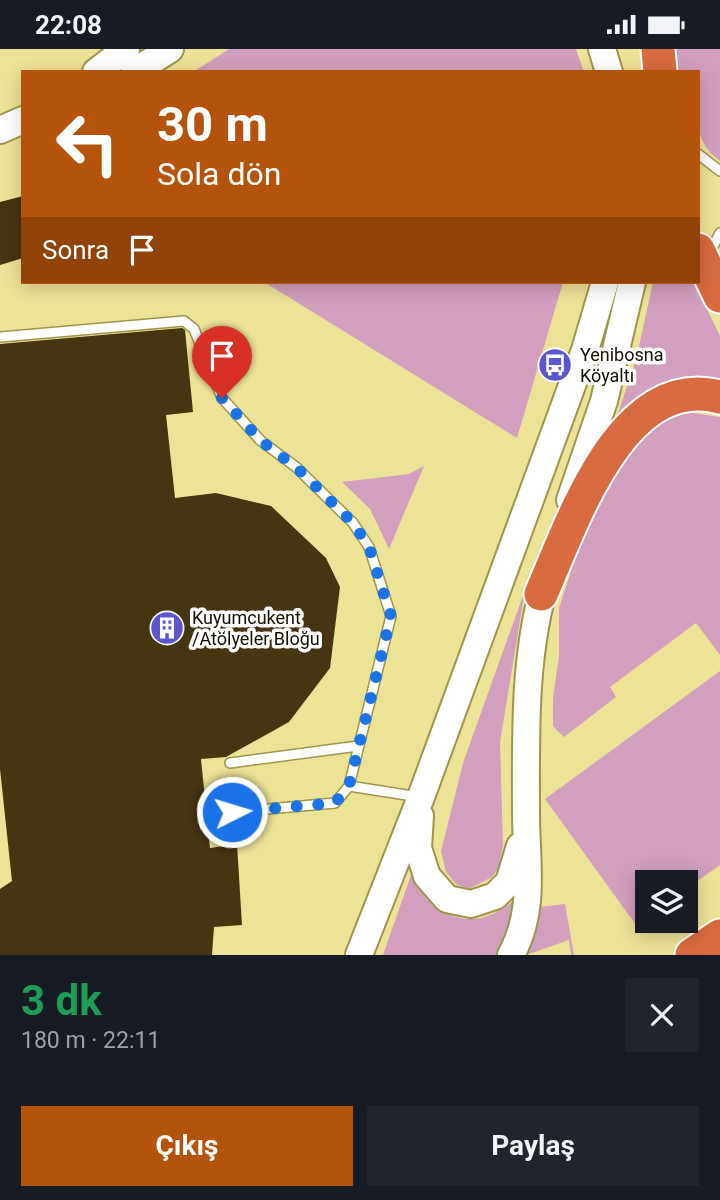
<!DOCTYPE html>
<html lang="tr">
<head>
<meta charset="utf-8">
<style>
  body { margin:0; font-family:Roboto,sans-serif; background:#20242c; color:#f1f3f6; height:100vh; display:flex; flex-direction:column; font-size:26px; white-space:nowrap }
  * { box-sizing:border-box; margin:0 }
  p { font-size:23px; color:#9ea1a6 }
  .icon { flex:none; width:38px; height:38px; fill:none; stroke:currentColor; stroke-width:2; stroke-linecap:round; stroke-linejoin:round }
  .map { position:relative; height:906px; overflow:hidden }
  .side { display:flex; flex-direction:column; background:#171b24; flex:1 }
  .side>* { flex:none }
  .hud { position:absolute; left:21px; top:21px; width:679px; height:214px; border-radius:0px; box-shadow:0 4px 18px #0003; background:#b45309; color:#fff; overflow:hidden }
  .controls { position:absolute; left:635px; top:821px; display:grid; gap:14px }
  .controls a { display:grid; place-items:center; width:63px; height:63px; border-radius:0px; background:#171b24; box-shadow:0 4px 18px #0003; font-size:35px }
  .pin { position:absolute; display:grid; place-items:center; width:60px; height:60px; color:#fff; margin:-72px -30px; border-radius:50% 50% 50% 0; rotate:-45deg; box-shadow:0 0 7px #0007 }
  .pin .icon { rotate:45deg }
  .me { position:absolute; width:77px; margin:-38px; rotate:85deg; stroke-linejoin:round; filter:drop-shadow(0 0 5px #0008) }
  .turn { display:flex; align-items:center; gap:24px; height:147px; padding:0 21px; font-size:32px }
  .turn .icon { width:91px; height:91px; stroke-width:2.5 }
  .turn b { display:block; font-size:49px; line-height:60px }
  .then { display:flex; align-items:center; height:66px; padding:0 21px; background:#0003; gap:14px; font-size:26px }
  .round { display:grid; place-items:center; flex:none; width:74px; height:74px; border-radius:0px; background:#20242c }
  .head { display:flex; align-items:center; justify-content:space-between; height:119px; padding:0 21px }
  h1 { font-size:42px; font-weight:700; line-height:52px; color:#1e9e55 }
  .action { display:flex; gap:14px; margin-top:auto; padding:14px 21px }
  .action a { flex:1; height:80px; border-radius:0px; background:#b45309; color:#fff; font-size:28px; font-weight:700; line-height:80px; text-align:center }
  .action a+a { background:#20242c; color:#f1f3f6 }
  .status { display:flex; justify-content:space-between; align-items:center; height:49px; padding:0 35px; background:#171b24; direction:ltr }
  .status svg { height:19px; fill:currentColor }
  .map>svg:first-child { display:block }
  .green { fill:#d39fbf }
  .building { fill:#473410 }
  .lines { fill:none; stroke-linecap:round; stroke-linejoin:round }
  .service-casing { stroke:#9f954a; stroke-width:12 }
  .secondary-casing { stroke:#9f954a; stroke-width:30 }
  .motorway-casing { stroke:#fff; stroke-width:37 }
  .service { stroke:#fff; stroke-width:9 }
  .secondary { stroke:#fff; stroke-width:26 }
  .motorway { stroke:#d96b40; stroke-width:33 }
  .route { stroke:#1a73e8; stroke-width:12; stroke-dasharray:0 21.6 }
  .labels { text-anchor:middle; stroke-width:7; stroke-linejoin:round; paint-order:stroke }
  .poi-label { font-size:18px; fill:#141000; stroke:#fff; text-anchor:start }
</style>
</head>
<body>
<div class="status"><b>22:08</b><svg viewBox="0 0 49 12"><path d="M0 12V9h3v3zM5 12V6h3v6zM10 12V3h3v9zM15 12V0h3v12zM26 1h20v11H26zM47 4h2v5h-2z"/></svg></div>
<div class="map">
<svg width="720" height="906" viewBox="0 0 720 906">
  <rect width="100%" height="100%" fill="#ede397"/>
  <path class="green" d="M229,0H576L584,23H193Z
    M674,0H720V112C689,90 698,57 698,23H678Z
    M264,233H563L517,389Z
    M653,233H694L720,287V337L615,373L636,311Z
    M687,363L720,368V606L696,574L610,638L616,648L564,688L553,677V649L559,607V559L585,479L607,432L648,377Z
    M424,417L389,500L370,460L342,433L409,425Z
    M525,541L500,693L503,795L499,818L492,828L469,840L456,835L446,823L441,802L463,714Z
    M720,622V816L686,840V833H648L647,868L636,876L545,750Z
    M411,826C439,871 473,887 518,848L499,906H383Z
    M565,855L574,906H571L569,891L526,906L539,858Z"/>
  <path class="building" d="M23,147V209L0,216V153Z
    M182,279L185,281L193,363L166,366L175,449L216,444L271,457L326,509L340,538L330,619L289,673L226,708L201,710L210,799L237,795L242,876L214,878L212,906H0V840L12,832L0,720V295Z"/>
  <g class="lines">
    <g class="service-casing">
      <path id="service" d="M698,105L720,122
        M709,205L720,184
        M0,288L184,272L194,280L222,349L261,392L296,418L353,474L369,498L391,567L349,737L335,754L212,765
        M230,714L358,697
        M349,737L419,748"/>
    </g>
    <g class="secondary-casing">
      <path id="secondary" d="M602,0L609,23
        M96,23L126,0
        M134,23L170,0
        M0,81L23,71
        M570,451L604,352L632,233
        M420,767L418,799L427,827L447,850L471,855L495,847L509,833L520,797
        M359,906L421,748L585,301L605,233
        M511,906C536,861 526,814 526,765C526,686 523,605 547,528"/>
    </g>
    <g class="motorway-casing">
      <path id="motorway" d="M658,0L660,23
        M698,201L720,247
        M541,545C572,475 621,322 720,348
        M692,906L720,887"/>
    </g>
    <use href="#service" class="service"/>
    <use href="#secondary" class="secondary"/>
    <use href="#motorway" class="motorway"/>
  </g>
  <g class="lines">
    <path class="route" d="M222,349L261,392L296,418L353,474L369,498L391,567L349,737L335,754L232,763"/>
  </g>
  <defs>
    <g id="bus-disc" transform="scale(1.75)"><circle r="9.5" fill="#5d55cd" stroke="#fff"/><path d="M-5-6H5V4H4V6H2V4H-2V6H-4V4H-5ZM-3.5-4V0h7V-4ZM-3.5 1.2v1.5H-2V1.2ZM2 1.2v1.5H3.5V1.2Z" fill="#fff"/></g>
    <g id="building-disc" transform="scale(1.75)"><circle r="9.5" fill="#5d55cd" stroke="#fff"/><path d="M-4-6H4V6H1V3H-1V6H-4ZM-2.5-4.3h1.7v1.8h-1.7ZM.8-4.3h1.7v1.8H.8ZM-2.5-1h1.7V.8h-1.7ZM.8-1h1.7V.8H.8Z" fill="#fff"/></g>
  </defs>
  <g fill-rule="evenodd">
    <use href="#bus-disc" x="555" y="316"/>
    <use href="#building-disc" x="167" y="579"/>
  </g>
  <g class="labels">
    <g class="poi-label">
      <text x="580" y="312">Yenibosna<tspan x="580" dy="21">Köyaltı</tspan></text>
      <text x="192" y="575">Kuyumcukent<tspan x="192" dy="21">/Atölyeler Bloğu</tspan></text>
    </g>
  </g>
</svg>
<div class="controls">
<a><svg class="icon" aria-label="layers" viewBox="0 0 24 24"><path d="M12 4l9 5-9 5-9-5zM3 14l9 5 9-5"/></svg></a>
</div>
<div class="pin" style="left:222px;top:349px;background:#d93025"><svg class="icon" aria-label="arrive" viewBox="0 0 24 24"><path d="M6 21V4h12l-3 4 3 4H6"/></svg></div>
<svg class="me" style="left:232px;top:763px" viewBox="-20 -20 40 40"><circle r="17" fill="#1a73e8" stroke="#fff" stroke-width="3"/><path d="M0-11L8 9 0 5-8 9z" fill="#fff"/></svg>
<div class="hud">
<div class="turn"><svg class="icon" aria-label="left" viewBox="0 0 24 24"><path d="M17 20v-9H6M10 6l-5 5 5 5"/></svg><div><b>30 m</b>Sola dön</div></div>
<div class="then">Sonra<svg class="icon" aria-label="arrive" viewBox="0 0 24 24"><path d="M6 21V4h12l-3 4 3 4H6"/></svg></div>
</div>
</div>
<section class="side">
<div class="head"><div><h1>3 dk</h1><p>180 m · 22:11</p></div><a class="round"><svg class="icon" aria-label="close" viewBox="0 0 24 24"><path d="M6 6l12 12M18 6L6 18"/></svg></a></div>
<div class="action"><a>Çıkış</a><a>Paylaş</a></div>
</section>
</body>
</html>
